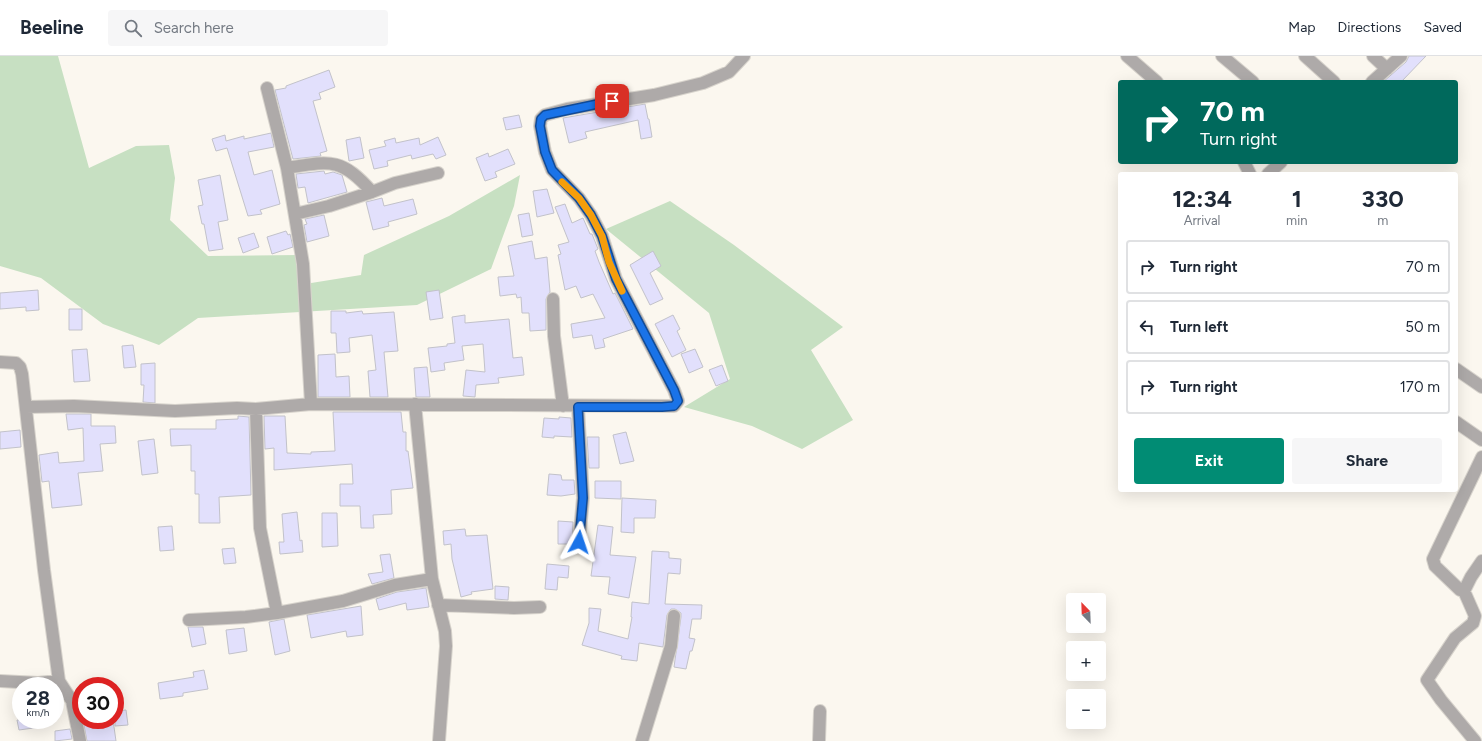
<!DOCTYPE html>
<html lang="en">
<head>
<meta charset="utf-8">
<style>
  body { margin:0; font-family:Figtree,sans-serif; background:#f6f6f7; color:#1f2937; height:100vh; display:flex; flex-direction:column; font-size:15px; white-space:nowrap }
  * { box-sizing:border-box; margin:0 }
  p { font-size:13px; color:#747a83 }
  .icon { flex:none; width:22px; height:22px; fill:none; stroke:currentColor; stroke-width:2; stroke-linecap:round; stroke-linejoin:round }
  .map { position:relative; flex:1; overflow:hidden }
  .drawer { position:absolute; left:1118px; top:116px; width:340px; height:320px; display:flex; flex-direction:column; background:#fff; border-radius:4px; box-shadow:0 4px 16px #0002 }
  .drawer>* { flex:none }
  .hud { position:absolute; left:1118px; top:24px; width:340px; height:84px; border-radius:4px; box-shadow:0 4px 16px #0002; background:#00695c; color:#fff; overflow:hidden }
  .needle { width:26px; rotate:337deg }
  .tools { position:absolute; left:1066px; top:537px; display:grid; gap:8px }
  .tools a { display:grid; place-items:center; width:40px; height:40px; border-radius:4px; background:#fff; box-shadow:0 4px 16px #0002; font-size:20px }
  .speed { position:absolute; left:12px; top:621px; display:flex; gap:8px; font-size:20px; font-weight:700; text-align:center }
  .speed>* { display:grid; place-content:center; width:52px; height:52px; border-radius:50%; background:#fff; box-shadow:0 4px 16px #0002; line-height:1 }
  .speed small { font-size:10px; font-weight:400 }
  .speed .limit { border:6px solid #d22; background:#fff; color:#111 }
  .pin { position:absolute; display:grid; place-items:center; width:34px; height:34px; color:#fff; margin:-17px; border-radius:8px; box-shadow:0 2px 6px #0006 }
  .me { position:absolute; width:44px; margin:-22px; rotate:5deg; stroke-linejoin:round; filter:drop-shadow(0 0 3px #0008) }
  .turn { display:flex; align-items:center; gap:14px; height:84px; padding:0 16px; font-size:18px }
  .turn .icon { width:52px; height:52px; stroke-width:2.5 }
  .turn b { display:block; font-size:28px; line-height:34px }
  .eta { display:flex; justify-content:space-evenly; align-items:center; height:68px; text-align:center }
  .eta b { font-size:24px; font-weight:700; line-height:28px }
  .cta { display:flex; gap:8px; margin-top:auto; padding:8px 16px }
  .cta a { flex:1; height:46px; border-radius:4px; background:#018c74; color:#fff; font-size:16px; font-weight:700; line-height:46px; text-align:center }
  .cta a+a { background:#f6f6f7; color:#1f2937 }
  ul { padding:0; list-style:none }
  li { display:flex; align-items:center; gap:12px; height:54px; margin:0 8px 6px; padding:0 8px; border:2px solid #e0e1e3; border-radius:4px }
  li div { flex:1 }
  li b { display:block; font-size:15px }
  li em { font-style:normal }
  header { display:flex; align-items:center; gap:24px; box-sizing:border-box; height:56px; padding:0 20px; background:#fff; border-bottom:1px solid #e0e1e3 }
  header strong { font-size:19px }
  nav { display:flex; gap:22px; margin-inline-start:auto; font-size:14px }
  .search { width:280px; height:36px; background:#f6f6f7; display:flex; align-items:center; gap:10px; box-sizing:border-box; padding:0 14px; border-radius:4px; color:#747a83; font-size:15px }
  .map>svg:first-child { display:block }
  .green { fill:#c7e0c2 }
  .building { fill:#e2e0fc; stroke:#c2c2ca }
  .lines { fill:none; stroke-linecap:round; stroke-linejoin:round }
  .minor-casing { stroke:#d7d3cc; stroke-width:14 }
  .minor { stroke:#aeaaa9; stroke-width:12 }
  .route-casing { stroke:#114b97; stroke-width:10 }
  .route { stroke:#1a73e8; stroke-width:7 }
  .slow { stroke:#f59e0b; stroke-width:7 }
</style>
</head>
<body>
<header>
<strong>Beeline</strong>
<div class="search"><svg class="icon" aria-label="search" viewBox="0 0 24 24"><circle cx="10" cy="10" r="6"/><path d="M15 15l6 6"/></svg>Search here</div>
<nav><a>Map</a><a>Directions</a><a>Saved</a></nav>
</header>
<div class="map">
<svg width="1482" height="685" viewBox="0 0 1482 685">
  <rect width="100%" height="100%" fill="#fbf7ef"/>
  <path class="green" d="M0,0H58L89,112L136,90L169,89L175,122L170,164L208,200L299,199L305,228L361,219L364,199L449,160L520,119L514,150L491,213L417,249L198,262L159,289L103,268L41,222L0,210Z
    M670,145L734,189L843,271L811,294L853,364L802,393L752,370L684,351L730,323L709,257L606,173Z"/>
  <path class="building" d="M1409,0H1426L1401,26H1383L1406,6Z
    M329,14L335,31L319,37L321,43L313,45L327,95L320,97L321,100L293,103L275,34L286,32V30Z
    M645,48L648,63H649L652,81L641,83L638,64L585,76L587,82L569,87L563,62Z
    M519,59L522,71L506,74L503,62Z
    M271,77L274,91L248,96L254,119L272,114L280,148L260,154L262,158L248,160L227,92L216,95L212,83L225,79L226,85L244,80V83Z
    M360,81L364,102L349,105L346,84Z
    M438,81L446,99L436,103L433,98L412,103L411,99L387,105L388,110L374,113L369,94L386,90L384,85L395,82L396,87L419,82L420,89Z
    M508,93L515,108L495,116L497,121L485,125L476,102L488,97L489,101Z
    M324,115L325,118L333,116L342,119L347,136L308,147L305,131L298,132L296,118Z
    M220,119L228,164L218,166L223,193L209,195L204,168H202L198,150L203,149L198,124Z
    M547,133L554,157L537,161L533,135Z
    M382,142L384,150L413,143L417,158L388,166L389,170L373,174L366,146Z
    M565,148L572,167L583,162L590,178H592L598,193L595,195L599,206L613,238L615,237L633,273L603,283L605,291L595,293L592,279L573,282L571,268L605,262L593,238L581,242L576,230L565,234L558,199L561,198L558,189L569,186L555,151Z
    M529,157L533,179L522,181L518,159Z
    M324,159L329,180L307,186L304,169L307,168L305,163Z
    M286,175L288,179L290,178L293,191L272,198L267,181Z
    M254,177L259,191L243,197L238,182Z
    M532,185L535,203L547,201L550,236L546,243V274L530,275L529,257H522L521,241L517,242L516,238L500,240L498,221L514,220L508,190Z
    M653,195L661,210L650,217L663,243L650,249L630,209Z
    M38,234L39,254L26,255V251L0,253V237Z
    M439,234L443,262L430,264L426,236Z
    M69,253H82V274H69Z
    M331,255H346V257L362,255L363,258L394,256L398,295L384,296L388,341H370L368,315L376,314L372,279L349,282L350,296L337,297L336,277H331Z
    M465,259V267L509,263L513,302L522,301L524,319L498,322L499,327L476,329L475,341L463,340L466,314L485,316L483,288L462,290L464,304L444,307L445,314L431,316L428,292L447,290V288L455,287L452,261Z
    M673,259L680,273L677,275L686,294L672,301L655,268Z
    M133,289L136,311L124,312L122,290Z
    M87,293L90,325L74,326L72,294Z
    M695,293L703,311L689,317L681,298Z
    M335,298L336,321L349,320L350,341H318V299Z
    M155,307V347L143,346L144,329H141V308Z
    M722,309L728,325L716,330L709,314Z
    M427,311L430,341H416L414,312Z
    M333,356H401L403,376H406V395H408L413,432L391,434L392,458L373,459L374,472H361L360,450H340V428H353L352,408L274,414V392L265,393L264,360H285L287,397L311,398V396L335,395Z
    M66,358H91V370H115L116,387L100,388L103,415L78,417L82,449L52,452L49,425L42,426L39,399L58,396L59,407L84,405L83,372L68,374Z
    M238,360L249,361L251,439L219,441L220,467H199V438H195V415H191V389L171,390L170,373H216V364L238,363Z
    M559,361L571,362L572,381L554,380V382L542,381L544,362L559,363Z
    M20,374L21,391L0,393V376Z
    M626,376L634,405L620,408L613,379Z
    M587,381H599V412H589Z
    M154,383L158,417L142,419L138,385Z
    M549,418L561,419L562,424H574L575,438L561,440L547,439Z
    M595,425H621V443L595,442Z
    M622,442L656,444L655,462H634V477L621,476Z
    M297,456L300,485L302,484L303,496L280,498L279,486H284L282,458Z
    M322,457H337L338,490L322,491Z
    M558,465L573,466L572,488H558Z
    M598,469L613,471L610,499L636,501L629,542L608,538L610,521L591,520Z
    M172,470L174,494L160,495L158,471Z
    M465,473L466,480L487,479L493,533L471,536L472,538L461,541L452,503L451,488L444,489L443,475Z
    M234,492L236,507L224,508L222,493Z
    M652,495L669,496V502L681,503L680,518L668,517L665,548L702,549L701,563H692L689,582L695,583L692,595H690L686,613L674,611L681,561V557L675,553H671L667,559L663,591L639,587L637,605L621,603L622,600L582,589L589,567V552L601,553L598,575L628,583L632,561H631L632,546L649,548Z
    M390,498L394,522L372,528L368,518L383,516L380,499Z
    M547,508L569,510L568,522L558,521L557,534L545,533Z
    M495,530L509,531L508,544L495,543Z
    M426,532L429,551L407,554L406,547L379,554L376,543L397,536Z
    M361,550L363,579L347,581L346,575L311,582L307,559Z
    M284,563L290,595L275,599L269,566Z
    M188,571H203L206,588L192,591Z
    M244,572L247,595L229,598L226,574Z
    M204,614L208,633L183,637V640L160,643L158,627L194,621L193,616Z
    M126,654L128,669L115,670V655Z
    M17,664H48V670L19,674Z
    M83,664H113L116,685H87Z
    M70,673L72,683L55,685V675Z"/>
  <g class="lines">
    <g class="minor-casing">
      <path id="minor" d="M1127,0L1157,26
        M1222,0L1253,26
        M1305,0L1334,26
        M1373,0L1387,13
        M1372,26L1401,0
        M267,32L287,112L303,208L311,348
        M1244,106L1250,118
        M287,112C330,105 341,101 372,136L395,127L438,117
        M1268,118L1281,106
        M295,158L329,150L372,136
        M553,243L554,280L563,350
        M0,306L16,307L20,311L22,318L44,514L59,625L72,645L80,685
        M1456,313L1482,331
        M415,348L432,523L445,575L446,590L439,685
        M26,351L74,350L175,355L237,352L256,353L311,348L674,350L678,345L674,334L616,223L602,180L591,159L579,142L552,114L545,96L540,70L541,63L545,59L567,53L654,39L703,27L729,16L744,0
        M578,351L583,442L579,486
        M256,353L260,472L277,557
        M1456,366L1482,384
        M1482,401L1433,503L1435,510L1460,534L1464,535L1471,521L1482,505
        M1464,535L1475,560L1473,567L1455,582L1427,624L1441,644L1475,685
        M438,549L514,552L540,551
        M189,564L246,561L277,557L343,545L395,529L432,523
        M0,625L38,627L59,625
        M642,685L671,590L674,560
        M819,685L820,655"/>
    </g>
    <use href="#minor" class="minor"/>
  </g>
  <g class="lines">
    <g class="route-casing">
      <path id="route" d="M579,486L583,442L578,351H662L674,350L678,345L674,334L616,223L602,180L591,159L579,142L552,114L545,96L540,70L541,63L545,59L612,45"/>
    </g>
    <use href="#route" class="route"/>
    <path class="slow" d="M562,126L579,142L591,159L602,180L609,206L622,235"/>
  </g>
</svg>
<div class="tools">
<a><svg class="needle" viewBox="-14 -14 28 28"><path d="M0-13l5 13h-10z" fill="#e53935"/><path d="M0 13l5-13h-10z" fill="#747a83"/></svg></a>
<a>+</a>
<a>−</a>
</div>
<div class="speed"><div>28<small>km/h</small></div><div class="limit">30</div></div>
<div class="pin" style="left:612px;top:45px;background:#d93025"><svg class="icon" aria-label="arrive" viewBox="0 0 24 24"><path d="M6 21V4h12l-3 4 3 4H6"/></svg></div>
<svg class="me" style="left:579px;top:486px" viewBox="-20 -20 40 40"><path d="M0-17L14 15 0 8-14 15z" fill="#1a73e8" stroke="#fff" stroke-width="4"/></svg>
<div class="hud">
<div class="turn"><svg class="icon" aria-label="right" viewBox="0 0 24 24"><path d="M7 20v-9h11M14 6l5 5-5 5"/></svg><div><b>70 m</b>Turn right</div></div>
</div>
<section class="drawer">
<div class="eta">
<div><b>12:34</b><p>Arrival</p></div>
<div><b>1</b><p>min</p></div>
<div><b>330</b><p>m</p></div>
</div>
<ul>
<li><svg class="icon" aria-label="right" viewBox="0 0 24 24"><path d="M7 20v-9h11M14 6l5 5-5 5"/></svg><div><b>Turn right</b></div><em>70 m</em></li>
<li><svg class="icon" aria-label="left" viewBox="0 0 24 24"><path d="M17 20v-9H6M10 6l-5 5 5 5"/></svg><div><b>Turn left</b></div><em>50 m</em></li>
<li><svg class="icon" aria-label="right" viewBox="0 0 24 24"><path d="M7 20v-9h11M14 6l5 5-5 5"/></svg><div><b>Turn right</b></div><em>170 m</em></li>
</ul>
<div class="cta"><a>Exit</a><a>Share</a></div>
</section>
</div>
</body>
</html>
